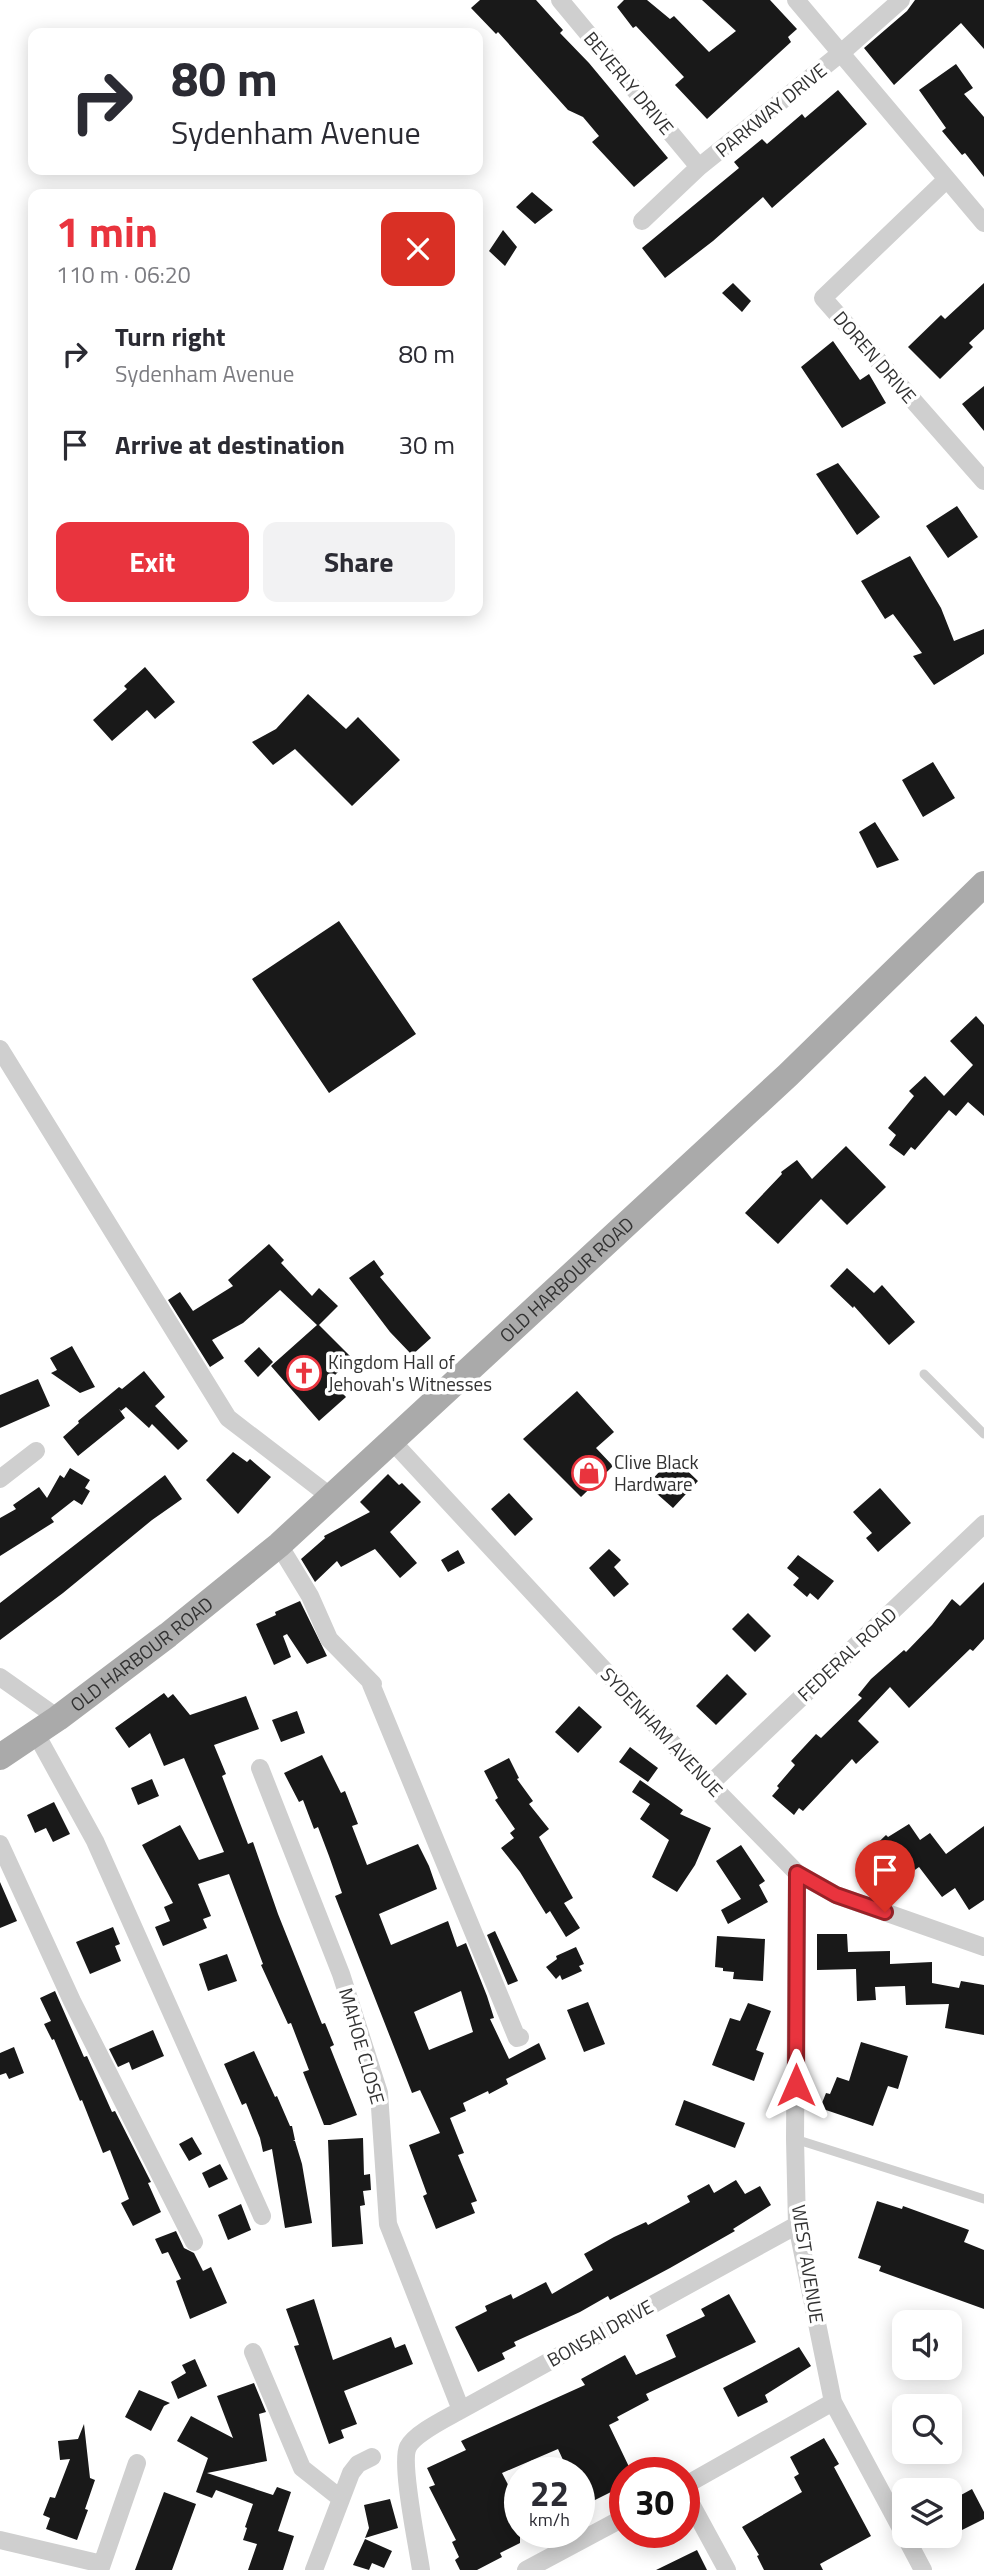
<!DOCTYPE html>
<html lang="en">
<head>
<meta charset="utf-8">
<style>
  body { margin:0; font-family:"Titillium Web",sans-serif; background:#f2f2f3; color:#2b2b33; height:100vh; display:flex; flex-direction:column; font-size:26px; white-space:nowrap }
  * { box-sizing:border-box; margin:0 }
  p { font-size:23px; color:#7c7c81 }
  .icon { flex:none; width:38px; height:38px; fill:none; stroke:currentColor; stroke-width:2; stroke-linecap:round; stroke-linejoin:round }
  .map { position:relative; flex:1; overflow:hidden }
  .side { position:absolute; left:28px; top:189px; width:455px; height:427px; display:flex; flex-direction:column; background:#fff; border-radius:14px; box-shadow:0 4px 18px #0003 }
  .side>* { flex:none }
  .guide { position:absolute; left:28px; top:28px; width:455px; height:147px; border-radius:14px; box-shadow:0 4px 18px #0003; background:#fff; color:#2b2b33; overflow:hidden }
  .buttons { position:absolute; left:892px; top:2310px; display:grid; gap:14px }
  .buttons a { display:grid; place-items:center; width:70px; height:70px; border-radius:14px; background:#fff; box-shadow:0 4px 18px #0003; font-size:35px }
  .speed { position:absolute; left:504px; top:2457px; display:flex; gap:14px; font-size:35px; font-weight:700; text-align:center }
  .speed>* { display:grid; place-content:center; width:91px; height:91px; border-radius:50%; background:#fff; box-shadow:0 4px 18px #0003; line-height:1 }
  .speed small { font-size:18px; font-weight:400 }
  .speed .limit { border:10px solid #d22; background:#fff; color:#111 }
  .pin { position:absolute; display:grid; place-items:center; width:60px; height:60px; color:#fff; margin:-72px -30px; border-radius:50% 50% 50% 0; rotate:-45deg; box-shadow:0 0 7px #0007 }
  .pin .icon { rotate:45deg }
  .me { position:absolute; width:77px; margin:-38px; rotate:0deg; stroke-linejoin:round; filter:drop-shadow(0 0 5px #0008) }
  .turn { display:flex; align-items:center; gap:24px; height:147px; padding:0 28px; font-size:32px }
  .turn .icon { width:91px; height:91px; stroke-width:2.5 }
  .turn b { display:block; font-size:49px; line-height:60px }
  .round { display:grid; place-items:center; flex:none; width:74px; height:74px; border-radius:14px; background:#f2f2f3 }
  .headline { display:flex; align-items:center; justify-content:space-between; height:119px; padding:0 28px }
  h1 { font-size:42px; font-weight:700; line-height:52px; color:#e9343e }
  .primary-button { display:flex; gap:14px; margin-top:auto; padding:14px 28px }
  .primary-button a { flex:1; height:80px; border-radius:14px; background:#e9343e; color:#fff; font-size:28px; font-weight:700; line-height:80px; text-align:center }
  .primary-button a+a { background:#f2f2f3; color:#2b2b33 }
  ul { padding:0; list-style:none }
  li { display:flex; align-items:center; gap:21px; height:91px; padding:0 28px }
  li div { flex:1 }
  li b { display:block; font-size:26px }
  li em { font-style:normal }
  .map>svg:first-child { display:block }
  .building { fill:#191919; fill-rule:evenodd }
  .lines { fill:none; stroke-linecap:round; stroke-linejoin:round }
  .service { stroke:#cfcfcf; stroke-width:9 }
  .minor { stroke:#cfcfcf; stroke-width:18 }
  .primary { stroke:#aaa; stroke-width:26 }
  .route-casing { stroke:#972228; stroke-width:18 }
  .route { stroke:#e9343e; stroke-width:12 }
  .labels { text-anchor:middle; stroke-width:7; stroke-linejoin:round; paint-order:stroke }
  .street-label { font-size:19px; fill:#323232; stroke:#fff }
  .poi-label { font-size:19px; fill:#323232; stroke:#fff; text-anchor:start }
</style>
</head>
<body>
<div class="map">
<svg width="984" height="2570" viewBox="0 0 984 2570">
  <rect width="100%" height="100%" fill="#fff"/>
  <path class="building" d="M480,0H536L563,30L560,33L589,63L668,158L634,187L592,142L599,136L583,117L568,110L498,32L496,34L471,8Z
    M624,0H647L670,19L674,16L709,52L736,31L702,0H770L797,29L788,37L791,42L707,119L675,85L684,77L636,26L633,28L617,7Z
    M915,0H984V49L961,23L894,85L864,48L907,11Z
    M956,64L973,88L964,94L984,117V177L965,153L962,155L942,131L946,128L919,90Z
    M838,90L867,124L772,208L763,197L713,241L665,278L642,248L739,168L734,162L762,139L767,144L802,114L805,118Z
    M532,192L553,210L535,224L516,207Z
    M503,230L517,247L505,266L489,251Z
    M733,283L751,301L742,312L722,293Z
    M984,283V329L969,343L973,347L940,379L908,347L941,315L945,319Z
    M833,341L860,380L869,374L886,403L842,428L801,367Z
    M984,386V431L962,404Z
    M838,463L880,517L857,535L816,474Z
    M957,506L978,537L948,558L926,526Z
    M910,556L941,608L954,641L984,629V654L934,685L913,656L922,653L893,614L885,619L861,581Z
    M145,667L175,702L155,719L147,710L112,741L93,720L127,689L124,686Z
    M308,694L346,729L358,717L400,760L352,806L295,749L273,765L252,742L276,729Z
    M933,762L955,798L923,817L902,780Z
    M875,822L899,860L877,868L859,832Z
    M339,921L416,1034L329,1093L252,979Z
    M976,1016L984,1025V1116L968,1102L956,1116L949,1110L915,1150L911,1147L904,1156L889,1145L896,1135L888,1128L914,1096L909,1091L925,1076L944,1096L973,1065L950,1041Z
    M846,1146L886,1187L847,1225L821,1199L778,1244L745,1213L782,1174L781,1172L797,1160L812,1179Z
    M269,1244L284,1260L281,1263L312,1296L319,1288L338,1306L319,1325L352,1358L330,1380L346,1397L319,1421L271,1366L317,1325L280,1290L243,1323L212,1340L224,1358L210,1367L168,1300L180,1292L193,1311L233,1286L228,1280Z
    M374,1260L384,1274L380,1277L431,1338L412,1355L390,1332L349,1278Z
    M847,1268L874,1293L882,1285L915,1322L889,1345L854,1306L853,1308L830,1286Z
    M72,1346L95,1387L80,1393L51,1373L57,1370L50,1358Z
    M259,1347L273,1362L258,1377L244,1361Z
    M144,1371L165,1397L155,1406L188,1441L178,1450L152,1424L149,1428L126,1407L121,1411L119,1409L125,1418L78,1456L63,1437L79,1423L78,1421L119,1387L122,1389Z
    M38,1379L50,1406L0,1428V1395Z
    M577,1391L614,1432L596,1448L613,1466L581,1497L523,1439Z
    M233,1452L247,1462L250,1459L271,1477L238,1514L206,1480Z
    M673,1457L698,1481L673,1508L647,1485Z
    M70,1468L90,1480L85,1488L90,1491L82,1505L74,1500L51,1518L54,1522L0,1556V1518L16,1509L13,1505L39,1487L47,1498L60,1475L64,1478Z
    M388,1474L399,1485L402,1483L421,1502L390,1532L417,1563L400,1578L375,1549L341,1567L337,1561L315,1582L301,1559L325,1538L324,1536L370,1512L360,1502Z
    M165,1475L182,1499L152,1520L63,1593L0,1640V1603Z
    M880,1488L911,1523L878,1552L866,1538L872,1533L853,1512Z
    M509,1493L533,1519L515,1536L491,1509Z
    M609,1549L621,1560L614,1567L629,1584L614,1597L589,1568Z
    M458,1550L465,1563L448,1572L441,1560Z
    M798,1555L834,1581L818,1600L810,1593L807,1597L793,1585L799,1578L787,1568Z
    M984,1582V1639L973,1651L970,1649L909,1708L890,1687L858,1721L879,1742L856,1764L852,1759L803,1811L799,1808L794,1815L772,1796L779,1788L777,1786L795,1765L791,1761L816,1734L821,1738L862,1698L858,1695L871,1679L904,1650L906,1652L932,1625L952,1599L960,1606Z
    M300,1601L327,1656L307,1664L287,1634L283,1636L291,1657L274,1665L256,1624L276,1615L275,1612Z
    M748,1613L771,1636L755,1652L732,1629Z
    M727,1674L747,1694L716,1725L696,1706Z
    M164,1693L168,1698L173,1694L190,1715L246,1696L259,1729L214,1745L226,1774L222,1776L248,1844L253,1842L278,1914L322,2024L325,2023L334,2045L330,2047L357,2115L330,2125H324L303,2072L309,2070L291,2023L288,2024L261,1965L263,1964L229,1874L198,1884L211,1916L203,1919L207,1928L163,1946L155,1927L170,1921L164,1907L173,1903L142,1845L180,1825L199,1860L224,1852L184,1758L164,1766L150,1733L129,1748L115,1728Z
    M579,1706L602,1727L578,1753L555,1732Z
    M297,1711L305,1733L281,1742L272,1720Z
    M630,1747L658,1768L648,1782L619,1762Z
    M322,1755L341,1793L345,1791L358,1824L352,1826L367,1865L418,1844L429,1866L437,1889L379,1914L391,1945L448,1921L457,1947L466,1943L487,1996L494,2018L490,2019L509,2059L539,2043L546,2059L506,2079L508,2084L489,2094L488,2091L463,2103L466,2111L450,2118L464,2153L458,2155L477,2201L471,2203L475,2213L436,2229L423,2196L427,2194L409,2145L440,2133L420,2090L412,2093L335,1896L342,1893L329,1856L318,1827L314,1829L303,1800L299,1802L284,1773ZM461,1991L473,2032L429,2050L414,2012Z
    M509,1758L519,1778L517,1779L533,1801L529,1804L549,1829L539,1837L573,1898L564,1903L580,1928L566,1937L550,1911L546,1914L520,1872L501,1848L514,1838L510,1833L515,1829L495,1800L498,1798L484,1771Z
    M152,1779L159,1796L138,1805L131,1788Z
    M640,1780L683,1810L680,1814L711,1828L695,1865L677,1892L652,1877L669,1840L640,1819L650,1804L632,1792Z
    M54,1802L70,1834L53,1842L46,1828L35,1833L27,1815Z
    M909,1824L920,1840L930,1833L946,1854L984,1826V1900L969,1910L955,1888L942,1897L919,1867L902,1879L886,1859L878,1867L866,1854L886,1835L888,1837Z
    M741,1845L765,1881L759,1885L768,1902L728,1924L721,1910L741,1899L716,1861Z
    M0,1882L17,1921L0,1928Z
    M113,1927L120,1944L115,1946L121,1961L90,1974L76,1942Z
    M495,1931L518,1981L508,1985L487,1935Z
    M817,1934H847L848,1952L890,1951V1964L932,1962V1983L959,1988L961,1981L984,1985V2035L945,2028L949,2004L906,2005L905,1986L875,1987L876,2000L857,2001L856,1969L817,1970Z
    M717,1936L765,1939L763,1981L733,1979L734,1972L723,1971V1968L715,1967Z
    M576,1947L584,1964L579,1966L582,1971L562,1980L560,1975L556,1979L546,1967L557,1959L556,1956Z
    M227,1954L237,1981L208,1991L199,1964Z
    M55,1991L84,2057L87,2056L112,2112L115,2111L151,2182L148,2183L161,2212L133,2226L121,2203L129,2199L110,2150L103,2153L82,2100L80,2101L54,2039L52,2040L44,2024L51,2021L40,1998Z
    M588,2002L605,2044L584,2052L567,2010Z
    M748,2003L771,2011L756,2050L764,2053L754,2081L712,2065L730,2018L740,2021Z
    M153,2030L164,2056L132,2070L129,2062L118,2067L109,2049Z
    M861,2042L908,2056L898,2089L888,2086L873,2126L820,2108L826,2093L830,2094L837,2077L849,2081Z
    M14,2047L24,2073L9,2079L6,2073L0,2075V2053Z
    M254,2051L275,2097L277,2096L290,2126H292L295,2140L293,2141H295L302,2164L312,2223L285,2228L272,2149L263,2152L260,2138L246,2103L242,2105L224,2064Z
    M684,2100L745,2123L735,2148L675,2125Z
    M192,2137L202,2154L189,2161L179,2144Z
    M363,2138L364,2175L370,2174L371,2190L363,2191L365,2205L360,2206L363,2244L332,2247L328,2140Z
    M220,2164L228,2179L209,2188L202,2173Z
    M736,2180L745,2194L760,2186L771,2205L733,2229L735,2231L670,2268L610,2300L608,2296L580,2312L514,2342L516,2346L502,2353L505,2359L478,2372L455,2327L487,2311L485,2306L511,2294L513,2299L546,2282L552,2294L593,2270L584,2254L614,2237L646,2222L648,2225L690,2202L687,2196L709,2184L714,2193Z
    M877,2201L902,2209L903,2206L969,2230L964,2242L984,2250V2309L879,2271L881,2266L858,2258Z
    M241,2204L251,2230L228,2240L218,2215Z
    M176,2231L184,2248L194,2253L203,2271L211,2267L227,2303L190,2319L176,2281L181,2279L168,2252L162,2254L155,2239Z
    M729,2294L756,2342L646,2394L649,2400L617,2417L619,2420L609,2425L632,2473H625V2485L579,2508V2473H569L558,2449L502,2473L520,2508V2543L500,2553L502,2557L477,2570H460L455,2560L459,2557L452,2542L456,2540L429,2487L435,2485L427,2468L466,2450L461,2441L585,2385L581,2379L625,2355L636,2375L676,2357L666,2335L705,2316L701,2309Z
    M314,2299L333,2360L391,2337L395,2348L405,2344L413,2364L344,2391L357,2424L341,2430L344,2438L329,2444L294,2346L299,2345L286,2309Z
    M799,2347L811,2366L765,2395L768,2402L738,2417L723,2388Z
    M195,2359L207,2386L178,2399L171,2382L186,2373L182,2365Z
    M254,2383L266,2412L259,2414L267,2461L207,2473L273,2495L277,2487L291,2492L278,2531L294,2536L283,2570H248L257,2544L243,2540L247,2528L245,2527L253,2504L216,2490L212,2498L196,2492L208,2458L177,2441L191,2416L233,2438L217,2396Z
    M139,2390L170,2403L164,2406L151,2431L125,2417Z
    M84,2424L90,2478L95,2480L85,2509L88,2510L77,2540L46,2529L50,2518L43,2515L50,2497L55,2498L70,2459L60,2460L58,2441L78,2439Z
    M824,2438L839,2464L834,2467L871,2536L820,2564L823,2570H764L757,2556L759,2555L742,2527L802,2492L794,2477L799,2474L790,2457Z
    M972,2489L984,2512V2519L950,2536V2501Z
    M164,2492L196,2504L172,2570H135Z
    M390,2499L398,2528L365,2538L369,2528L364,2505Z
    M365,2539L392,2551L384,2568L372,2563L369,2570L353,2565Z
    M697,2550L707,2570H656Z"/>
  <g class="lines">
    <path class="service" d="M924,1374L984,1434
      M795,2139L984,2199"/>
    <path class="minor" d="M560,0L699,167
      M796,0L984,223
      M946,180L823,298L984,481
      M642,221L699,167L841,53L901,0
      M0,1049L228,1418L331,1497
      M392,1441L710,1784L797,1873L836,1895L984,1947
      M0,1479L36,1451
      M279,1545L310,1596L329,1639L373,1684H371L517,2038L520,2037
      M0,1677L58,1718
      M35,1732L95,1841L262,2216
      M260,1768L341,1974L379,2093L388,2224L461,2410
      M710,1784L984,1524
      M0,1844L72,2001L194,2242
      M797,1873L795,2139L797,2225L833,2402L905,2536
      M253,2352L302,2468L340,2498
      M684,2486L833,2402
      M684,2491L727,2570
      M905,2536L923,2570
      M0,2540L102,2564
      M100,2570L137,2463
      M314,2570L351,2473L358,2464L372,2457
      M421,2570C418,2548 400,2463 408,2447C415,2433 447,2418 461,2410L797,2225
      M526,2570L625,2517"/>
    <path class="primary" id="s1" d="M0,1757L58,1718L168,1635L279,1545L788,1075L984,884"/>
  </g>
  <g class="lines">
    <g class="route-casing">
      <path id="route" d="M796,2085L797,1873L836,1895L885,1912"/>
    </g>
    <use href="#route" class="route"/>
  </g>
  <defs>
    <g id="church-ring" transform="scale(1.75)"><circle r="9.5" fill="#fff" stroke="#e9343e" stroke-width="1.5"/><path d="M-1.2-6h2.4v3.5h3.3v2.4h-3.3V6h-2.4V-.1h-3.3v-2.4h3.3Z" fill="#e9343e"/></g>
    <g id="shop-ring" transform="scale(1.75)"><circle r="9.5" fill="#fff" stroke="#e9343e" stroke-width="1.5"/><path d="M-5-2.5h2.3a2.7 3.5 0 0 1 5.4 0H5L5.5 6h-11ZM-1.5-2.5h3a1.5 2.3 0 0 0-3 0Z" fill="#e9343e"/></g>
  </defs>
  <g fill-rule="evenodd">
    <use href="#church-ring" x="304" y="1373"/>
    <use href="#shop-ring" x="589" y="1473"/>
  </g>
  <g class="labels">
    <g class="street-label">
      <text transform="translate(629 83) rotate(50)" y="7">BEVERLY DRIVE</text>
      <text transform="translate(771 110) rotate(-39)" y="7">PARKWAY DRIVE</text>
      <text transform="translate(875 357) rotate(49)" y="7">DOREN DRIVE</text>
      <text dy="7" stroke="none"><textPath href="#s1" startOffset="742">OLD HARBOUR ROAD</textPath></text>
      <text dy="7" stroke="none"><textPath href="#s1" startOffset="175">OLD HARBOUR ROAD</textPath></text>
      <text transform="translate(847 1654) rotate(-43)" y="7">FEDERAL ROAD</text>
      <text transform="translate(662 1732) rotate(47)" y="7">SYDENHAM AVENUE</text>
      <text transform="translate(362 2046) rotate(74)" y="7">MAHOE CLOSE</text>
      <text transform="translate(808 2264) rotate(81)" y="7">WEST AVENUE</text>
      <text transform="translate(600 2333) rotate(-29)" y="7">BONSAI DRIVE</text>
    </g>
    <g class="poi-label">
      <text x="328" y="1369">Kingdom Hall of<tspan x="328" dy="22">Jehovah's Witnesses</tspan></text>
      <text x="614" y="1469">Clive Black<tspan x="614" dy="22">Hardware</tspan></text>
    </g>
  </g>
</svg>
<div class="buttons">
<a><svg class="icon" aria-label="sound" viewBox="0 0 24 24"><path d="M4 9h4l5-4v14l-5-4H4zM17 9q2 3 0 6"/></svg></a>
<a><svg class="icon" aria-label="search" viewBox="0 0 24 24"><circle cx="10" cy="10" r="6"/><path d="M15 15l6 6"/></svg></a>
<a><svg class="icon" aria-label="layers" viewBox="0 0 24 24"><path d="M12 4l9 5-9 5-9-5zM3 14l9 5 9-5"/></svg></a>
</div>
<div class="speed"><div>22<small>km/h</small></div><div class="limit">30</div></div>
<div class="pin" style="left:885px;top:1912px;background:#d93025"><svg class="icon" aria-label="arrive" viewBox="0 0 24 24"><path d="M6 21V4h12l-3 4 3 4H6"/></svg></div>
<svg class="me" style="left:796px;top:2085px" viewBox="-20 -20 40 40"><path d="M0-17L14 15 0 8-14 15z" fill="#e9343e" stroke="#fff" stroke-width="4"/></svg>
<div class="guide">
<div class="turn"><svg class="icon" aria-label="right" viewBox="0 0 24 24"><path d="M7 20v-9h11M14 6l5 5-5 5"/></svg><div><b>80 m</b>Sydenham Avenue</div></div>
</div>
<section class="side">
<div class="headline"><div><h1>1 min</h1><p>110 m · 06:20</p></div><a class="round" style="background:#d93025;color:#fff"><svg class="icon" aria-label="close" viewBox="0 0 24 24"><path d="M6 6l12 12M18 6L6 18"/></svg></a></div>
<ul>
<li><svg class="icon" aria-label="right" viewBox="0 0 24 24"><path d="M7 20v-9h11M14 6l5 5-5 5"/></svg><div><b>Turn right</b><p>Sydenham Avenue</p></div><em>80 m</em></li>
<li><svg class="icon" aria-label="arrive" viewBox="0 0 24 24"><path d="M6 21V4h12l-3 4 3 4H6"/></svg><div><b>Arrive at destination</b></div><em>30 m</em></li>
</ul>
<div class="primary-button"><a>Exit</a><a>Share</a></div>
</section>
</div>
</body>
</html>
